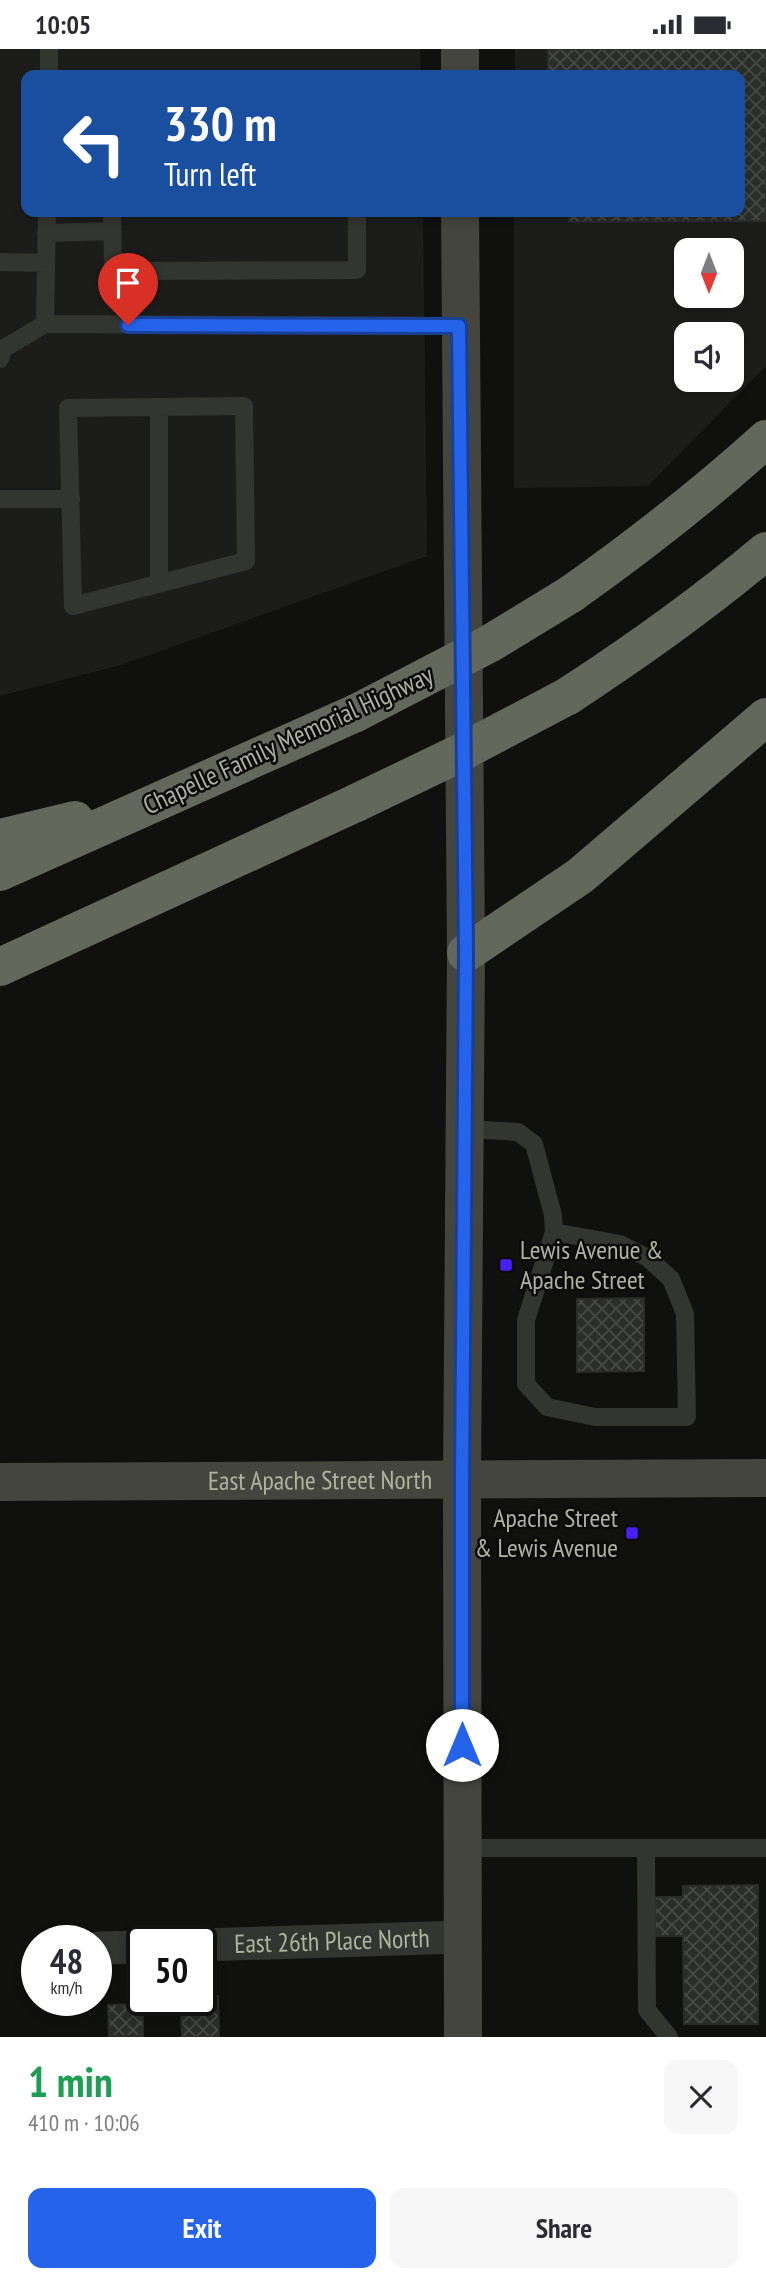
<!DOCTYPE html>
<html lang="en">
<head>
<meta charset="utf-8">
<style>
  body { margin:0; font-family:"PT Sans Narrow",sans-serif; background:#f7f7f7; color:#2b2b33; height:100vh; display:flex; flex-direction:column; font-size:26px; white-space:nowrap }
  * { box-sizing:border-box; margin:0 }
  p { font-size:23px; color:#7c7c81 }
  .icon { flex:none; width:38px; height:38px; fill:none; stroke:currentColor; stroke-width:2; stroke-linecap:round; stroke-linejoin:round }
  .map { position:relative; height:1988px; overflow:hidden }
  .side { display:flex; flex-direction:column; background:#fff; flex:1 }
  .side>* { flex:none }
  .guide { position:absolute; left:21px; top:21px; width:724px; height:147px; border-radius:14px; box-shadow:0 4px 10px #0003; background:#1a4fa0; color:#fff; overflow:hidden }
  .needle { width:46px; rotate:180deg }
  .tools { position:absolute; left:674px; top:189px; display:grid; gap:14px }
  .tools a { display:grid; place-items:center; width:70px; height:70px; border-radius:14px; background:#fff; box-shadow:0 4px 10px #0003; font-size:35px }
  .speed { position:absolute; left:21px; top:1876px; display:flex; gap:14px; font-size:35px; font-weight:700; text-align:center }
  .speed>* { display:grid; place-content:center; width:91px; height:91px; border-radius:50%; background:#fff; box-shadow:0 4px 10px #0003; line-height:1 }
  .speed small { font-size:18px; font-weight:400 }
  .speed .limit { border:4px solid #111; border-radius:10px; background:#fff; color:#111 }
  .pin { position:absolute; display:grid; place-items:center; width:60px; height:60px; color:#fff; margin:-72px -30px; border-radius:50% 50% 50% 0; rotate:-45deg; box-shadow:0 0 7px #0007 }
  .pin .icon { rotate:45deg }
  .me { position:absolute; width:77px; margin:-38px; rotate:0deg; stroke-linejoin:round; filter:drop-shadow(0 0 5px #0008) }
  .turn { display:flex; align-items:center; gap:24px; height:147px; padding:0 28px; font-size:32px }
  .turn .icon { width:91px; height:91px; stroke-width:2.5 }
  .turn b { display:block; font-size:49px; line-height:60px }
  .round { display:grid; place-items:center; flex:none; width:74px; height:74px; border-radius:14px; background:#f7f7f7 }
  .head { display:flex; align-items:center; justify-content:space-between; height:119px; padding:0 28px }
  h1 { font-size:42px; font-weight:700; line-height:52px; color:#1e9e55 }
  .primary-button { display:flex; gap:14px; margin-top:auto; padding:14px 28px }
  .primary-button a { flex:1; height:80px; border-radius:14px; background:#2563eb; color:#fff; font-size:28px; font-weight:700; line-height:80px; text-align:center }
  .primary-button a+a { background:#f7f7f7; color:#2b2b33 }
  .status { display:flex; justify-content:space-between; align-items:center; height:49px; padding:0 35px; background:#fff; direction:ltr }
  .status svg { height:19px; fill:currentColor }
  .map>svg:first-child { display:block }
  .built { fill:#1c1d1b; fill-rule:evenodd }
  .building { fill:url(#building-cross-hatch); stroke:#2b2c29; stroke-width:2 }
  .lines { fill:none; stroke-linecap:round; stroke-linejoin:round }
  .service { stroke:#333530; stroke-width:18 }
  .minor { stroke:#333530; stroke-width:33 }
  .secondary { stroke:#43453e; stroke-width:38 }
  .motorway { stroke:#64675c; stroke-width:38 }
  .motorway-bridge { stroke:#64675c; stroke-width:38 }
  .route-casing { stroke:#184099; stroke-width:18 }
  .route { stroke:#2563eb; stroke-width:12 }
  .poi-dot { fill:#4620f8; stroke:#0b0b0a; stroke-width:2.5 }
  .labels { text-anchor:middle; stroke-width:5; stroke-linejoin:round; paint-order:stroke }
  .street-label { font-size:26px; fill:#aeb29f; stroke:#0b0b0a }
  .poi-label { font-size:26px; fill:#aeb29f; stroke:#0b0b0a; text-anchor:start }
</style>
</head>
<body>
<div class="status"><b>10:05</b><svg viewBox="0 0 49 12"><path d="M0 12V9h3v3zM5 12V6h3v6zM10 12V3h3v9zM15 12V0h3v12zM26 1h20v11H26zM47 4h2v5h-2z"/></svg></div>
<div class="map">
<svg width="766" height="1988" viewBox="0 0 766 1988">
  <defs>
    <pattern id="building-cross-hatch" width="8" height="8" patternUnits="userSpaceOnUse" patternTransform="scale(1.75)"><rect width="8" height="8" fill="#2b2d2a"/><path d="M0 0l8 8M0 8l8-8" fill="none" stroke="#474946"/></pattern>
  </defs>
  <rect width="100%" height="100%" fill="#10100f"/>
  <path class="built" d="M0,0H420L421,26H26V163H423L427,507L121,616L0,647Z
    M515,0H766V317L648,437L514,439V163H740V26H515ZM686,201H732V247H686ZM686,285H732V331H686Z"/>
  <path class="building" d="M548,0H766V172L569,173V163H740V26H548Z
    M644,1249V1322L577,1323V1250Z
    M758,1836V1975H684L683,1887H655V1848H683V1837Z
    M201,1947H218L219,1988H182L181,1951H201Z
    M143,1955V1987H109L108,1956Z"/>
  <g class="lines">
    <path class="service" d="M49,26V0
      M112,163L113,222L357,221V163
      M46,184L112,182
      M0,213L46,214
      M45,275L47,163
      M0,310L3,300L45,275L459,277
      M244,357L246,512L73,557L68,359Z
      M159,358V535
      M0,450H71
      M466,1080L518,1083L534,1095L553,1166L554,1183L526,1271V1335L547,1358L595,1368H687L685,1265L671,1230L648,1209L620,1195L554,1183
      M462,1799H766
      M646,1799L647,1961L669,1988"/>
    <g class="minor">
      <path id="s1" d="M201,1896L462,1888"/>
      <path d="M99,1899L142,1898"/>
    </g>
    <g class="secondary">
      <path d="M460,26V0"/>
      <path d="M460,163L466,904L462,1432L463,1988"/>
      <path id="s2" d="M0,1433L766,1429"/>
    </g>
    <path class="motorway" d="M571,545C640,496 703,447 766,390
      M568,647C637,602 703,555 766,502
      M0,789L75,771
      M0,823L356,664
      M466,904L580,827L766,668
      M0,918L356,754"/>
    <path class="motorway-bridge" d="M356,664L489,595L571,545
      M356,754L458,705L568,647"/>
  </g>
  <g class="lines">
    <g class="route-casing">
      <path id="route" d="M128,276L459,277L466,904L462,1432V1696"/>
    </g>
    <use href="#route" class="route"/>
  </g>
  <g class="poi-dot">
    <rect x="499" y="1209" width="14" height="14" rx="3.5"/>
    <rect x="625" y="1477" width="14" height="14" rx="3.5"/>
  </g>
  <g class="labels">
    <g class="street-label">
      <text transform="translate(288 691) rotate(-25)" y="9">Chapelle Family Memorial Highway</text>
      <text dy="9" stroke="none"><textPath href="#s2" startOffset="320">East Apache Street North</textPath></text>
      <text dy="9" stroke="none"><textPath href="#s1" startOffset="131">East 26th Place North</textPath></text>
    </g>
    <g class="poi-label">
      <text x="520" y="1210">Lewis Avenue &amp;<tspan x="520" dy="30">Apache Street</tspan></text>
      <text x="618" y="1478" text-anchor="end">Apache Street<tspan x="618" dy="30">&amp; Lewis Avenue</tspan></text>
    </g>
  </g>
</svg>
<div class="tools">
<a><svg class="needle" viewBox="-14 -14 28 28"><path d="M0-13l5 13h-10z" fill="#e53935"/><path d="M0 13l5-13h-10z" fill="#7c7c81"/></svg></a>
<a><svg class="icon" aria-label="sound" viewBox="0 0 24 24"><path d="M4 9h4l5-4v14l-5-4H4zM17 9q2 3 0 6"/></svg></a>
</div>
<div class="speed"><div>48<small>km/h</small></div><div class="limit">50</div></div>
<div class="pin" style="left:128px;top:276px;background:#d93025"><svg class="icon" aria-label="arrive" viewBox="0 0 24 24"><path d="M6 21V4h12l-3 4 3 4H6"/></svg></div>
<svg class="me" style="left:462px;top:1696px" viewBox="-20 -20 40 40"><circle r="19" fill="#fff"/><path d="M0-13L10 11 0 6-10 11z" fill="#2563eb"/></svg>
<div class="guide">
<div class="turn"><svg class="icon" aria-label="left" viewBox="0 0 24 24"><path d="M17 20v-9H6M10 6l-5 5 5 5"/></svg><div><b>330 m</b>Turn left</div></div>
</div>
</div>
<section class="side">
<div class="head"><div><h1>1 min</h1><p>410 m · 10:06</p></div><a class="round"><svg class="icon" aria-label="close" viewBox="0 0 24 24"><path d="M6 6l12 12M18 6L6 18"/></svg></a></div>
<div class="primary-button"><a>Exit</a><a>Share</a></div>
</section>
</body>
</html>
